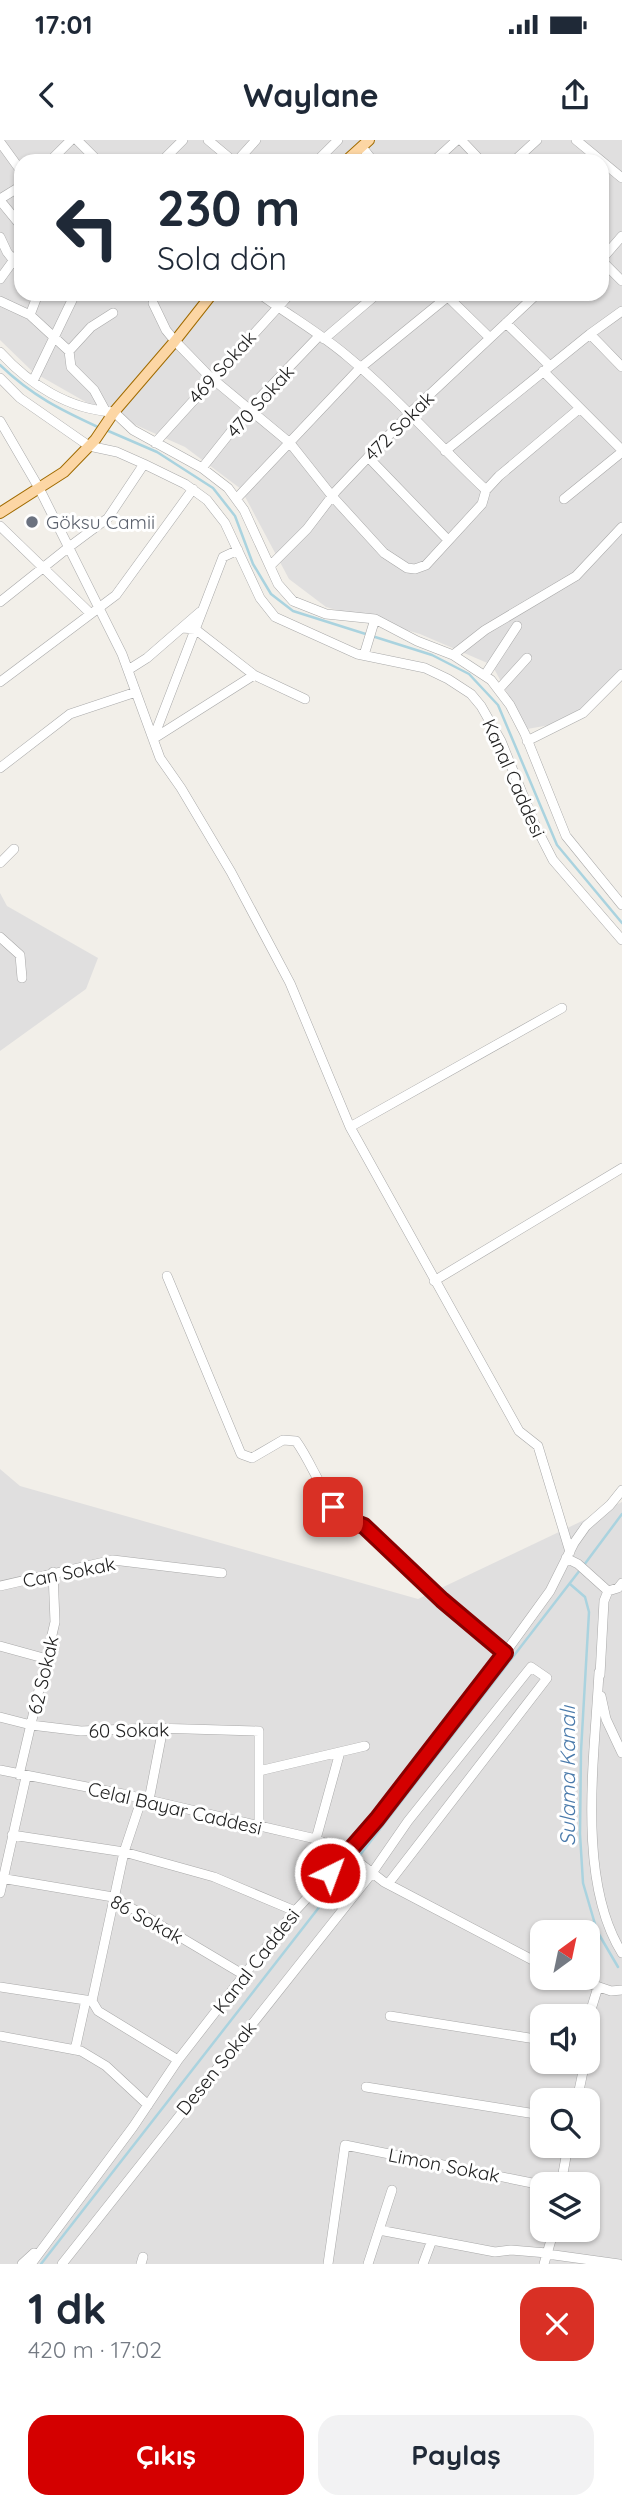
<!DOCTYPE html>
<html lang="tr">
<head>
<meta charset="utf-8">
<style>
  body { margin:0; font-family:Quicksand,sans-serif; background:#f2f2f3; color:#1f2937; height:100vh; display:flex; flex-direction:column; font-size:26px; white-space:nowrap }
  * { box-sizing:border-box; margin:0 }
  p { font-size:23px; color:#747a83 }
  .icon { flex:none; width:38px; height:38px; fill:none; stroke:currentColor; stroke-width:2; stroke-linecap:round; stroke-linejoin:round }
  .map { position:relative; height:2124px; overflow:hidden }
  .drawer { display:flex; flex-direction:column; background:#fff; flex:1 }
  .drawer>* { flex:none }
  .guide { position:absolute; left:14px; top:14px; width:595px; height:147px; border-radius:21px; box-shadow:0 2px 5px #0004; background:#fff; color:#1f2937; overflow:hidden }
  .needle { width:46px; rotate:33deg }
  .fabs { position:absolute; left:530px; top:1780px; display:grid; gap:14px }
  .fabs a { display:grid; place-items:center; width:70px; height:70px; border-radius:14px; background:#fff; box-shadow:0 2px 5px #0004; font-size:35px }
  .pin { position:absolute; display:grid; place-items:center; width:60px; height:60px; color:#fff; margin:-30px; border-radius:14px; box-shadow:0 4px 10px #0006 }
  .me { position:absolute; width:77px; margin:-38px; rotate:42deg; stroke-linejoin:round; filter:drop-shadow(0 0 5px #0008) }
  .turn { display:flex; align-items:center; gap:24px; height:147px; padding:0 28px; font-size:32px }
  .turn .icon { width:91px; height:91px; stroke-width:2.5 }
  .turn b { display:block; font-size:49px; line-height:60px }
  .round { display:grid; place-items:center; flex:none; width:74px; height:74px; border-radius:21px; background:#f2f2f3 }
  .summary { display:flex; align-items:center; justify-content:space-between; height:119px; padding:0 28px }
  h1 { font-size:42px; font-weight:700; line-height:52px }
  .primary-button { display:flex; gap:14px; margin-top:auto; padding:14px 28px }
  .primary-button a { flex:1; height:80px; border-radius:21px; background:#d40000; color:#fff; font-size:28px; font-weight:700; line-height:80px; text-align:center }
  .primary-button a+a { background:#f2f2f3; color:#1f2937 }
  .status { display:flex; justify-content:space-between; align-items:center; height:49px; padding:0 35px; background:#fff; direction:ltr }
  .status svg { height:19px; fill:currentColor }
  header { display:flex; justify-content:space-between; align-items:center; height:91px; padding:0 28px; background:#fff; font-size:32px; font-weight:700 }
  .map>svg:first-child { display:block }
  .residential { fill:#e0dfdf; fill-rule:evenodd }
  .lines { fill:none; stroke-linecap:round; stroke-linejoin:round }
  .stream { stroke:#aad3df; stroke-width:2.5 }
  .minor-casing { stroke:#a9a9a9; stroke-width:10 }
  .major-casing { stroke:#a06b00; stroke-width:12 }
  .minor { stroke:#fff; stroke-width:9 }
  .major { stroke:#fcd6a4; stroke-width:10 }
  .route-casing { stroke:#8a0000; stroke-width:18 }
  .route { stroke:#d40000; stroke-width:12 }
  .worship-dot { fill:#6b7280; stroke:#fff; stroke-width:2.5 }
  .labels { text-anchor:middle; stroke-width:6; stroke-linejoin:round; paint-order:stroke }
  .street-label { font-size:19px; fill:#222; stroke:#fff }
  .worship-label { font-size:19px; fill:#5b616d; stroke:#fff; text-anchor:start }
  .water-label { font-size:21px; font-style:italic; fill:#4a7aab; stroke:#fff }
</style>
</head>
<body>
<div class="status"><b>17:01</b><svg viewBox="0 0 49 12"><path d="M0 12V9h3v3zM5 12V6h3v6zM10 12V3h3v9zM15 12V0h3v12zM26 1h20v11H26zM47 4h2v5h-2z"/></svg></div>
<header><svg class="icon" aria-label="back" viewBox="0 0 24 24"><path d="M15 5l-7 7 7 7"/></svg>Waylane<svg class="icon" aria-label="share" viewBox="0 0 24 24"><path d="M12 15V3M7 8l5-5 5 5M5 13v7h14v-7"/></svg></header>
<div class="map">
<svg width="622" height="2124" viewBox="0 0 622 2124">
  <rect width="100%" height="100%" fill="#f2efe9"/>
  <path class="residential" d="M0,0H622V532L567,582L527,589L492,525L420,494L326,467L289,439L241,349L185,307L91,265L33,232L0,200ZM21,21H602V154H21Z
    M0,753L7,766L98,818L86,849L0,911Z
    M0,1329L20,1346L418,1459L622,1362V2124H0ZM542,1792H588V1838H542ZM542,1876H588V1922H542ZM542,1960H588V2006H542ZM542,2044H588V2090H542Z"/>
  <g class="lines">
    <path class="stream" d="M0,225C32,256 61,270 100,288
      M106,290L157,312L213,348L235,376L253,424L271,454L293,471L432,515L469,534L498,565L557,705L622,783
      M584,1425L622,1374
      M570,1444L585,1457L589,1472L581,1611L580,1694L583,1743L597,1791L618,1827
      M360,1715L580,1430
      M41,2124L352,1725"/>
    <g class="minor-casing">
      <path id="minor" d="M77,0L98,21
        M208,0L233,21
        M461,0L481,21
        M576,0L622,38
        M0,2L21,31
        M362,7L373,21
        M50,21L71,0
        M162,21L183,0
        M237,21L256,0
        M317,21L338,0
        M434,21L457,0
        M514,21L537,0
        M0,59L21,46
        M3,64L21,86
        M0,97L7,112L21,130
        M602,119L622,96
        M602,121L622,141
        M0,139L21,110
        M260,154C288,175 320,193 347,216C397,257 439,306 486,350
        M448,157L490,198
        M0,161L30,175L69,211L71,227L94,250L106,272
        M153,163L166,190L175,201L208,235L290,303L332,356L384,413L407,428L415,429L426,425L482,364L486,350L499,336L580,268
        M30,175L38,154
        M506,183L550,226
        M590,194L622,227
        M324,199L377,154
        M69,211L91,187L113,173
        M0,212C29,244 69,270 114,272L133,290L202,328L228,348L244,370L278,444L293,461L326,474L375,479L417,501L453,515L491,540L510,565L525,594L566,696L622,765
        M543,231L622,310
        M0,238L20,258L89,306L117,312L144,324L185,344L207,360L225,383L260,458L275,477L357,514L425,528L448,539L471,554L481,566L501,601L536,687L553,720L622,800
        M33,241L75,154
        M0,281L39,348L122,514L160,618L181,648L231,732L290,843L350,987L519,1291L538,1306L570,1412
        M155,303L290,154
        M445,311L590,194L622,171
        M368,317L448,400
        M202,328L249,269L319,196
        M237,358L360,228L451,154
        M564,359L622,312
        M0,386L90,473
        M270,426L307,389L336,351L410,273L537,154
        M0,462L69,407L108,378L144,324
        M182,488L195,489L254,535L305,559
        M364,515L375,479
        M453,515L485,490L576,436L622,387
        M128,530L147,518L200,472
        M485,535L517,486
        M0,542L116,455L193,349
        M499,549L527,518
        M153,599L223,417L238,410
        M153,599L254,535
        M527,601L583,573L622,534
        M0,628L70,574L136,552
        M0,723L14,709
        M0,797L20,815L22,838
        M350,987L562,868
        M167,1136L241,1314L252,1318L283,1300L296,1301C319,1333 324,1371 364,1386L442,1460L505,1513
        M434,1141L622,1028
        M566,1418L578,1424L608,1451L618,1448L622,1443
        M0,1446L113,1420L222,1433
        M0,1506L47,1519
        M599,1532C595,1615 576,1740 622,1813
        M600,1535L604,1461L608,1451
        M601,1556L606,1579L622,1613
        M0,1577L31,1585L81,1591L154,1588L259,1591V1686
        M0,1630L123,1654L316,1699L348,1714L384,1742L542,1825
        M259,1631L365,1606
        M19,1635L55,1482L53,1432
        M142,1658L124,1712L92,1861L98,1871L178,1920
        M149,1660L163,1588
        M12,1695L124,1712L214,1737L295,1771
        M316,1699L340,1612
        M0,1738L113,1757L244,1835
        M0,1753L26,1637
        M573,1838L611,1851L622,1850
        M0,1847L92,1861
        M390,1876L542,1900
        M588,1889L589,1876L598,1847
        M0,1896L81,1911L106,1926L148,1965
        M75,1910L86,1860
        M366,1947L542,1975
        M577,1960L585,1922
        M561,2044L568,2006
        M379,2090L432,2100
        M547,2114L619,2124
        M22,2124L34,2113
        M31,2124L133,1987L178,1920L244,1835L295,1771L348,1714L377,1679L505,1513L550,1451L574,1403L586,1386L610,1365L622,1350
        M62,2124L372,1733L408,1681L531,1527L547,1538L388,1744
        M141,2124L143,2117
        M328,2124L345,2005L542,2045
        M368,2124L392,2050
        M423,2124L432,2100L495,2112L511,2110L547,2113
        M544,2124L554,2090"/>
    </g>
    <g class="major-casing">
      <path id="major" d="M346,21L369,0
        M0,373L64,332L95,300L114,272L175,201L212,154"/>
    </g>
    <use href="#minor" class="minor"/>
    <use href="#major" class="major"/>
  </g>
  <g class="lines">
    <g class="route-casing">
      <path id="route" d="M330,1733L377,1679L505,1513L442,1460L364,1386L351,1381L333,1367"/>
    </g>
    <use href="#route" class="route"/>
  </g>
  <circle class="worship-dot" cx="32" cy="382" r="7"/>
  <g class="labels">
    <g class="street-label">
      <text transform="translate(222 227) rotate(-48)" y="7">469 Sokak</text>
      <text transform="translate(260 261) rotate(-48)" y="7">470 Sokak</text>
      <text transform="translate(399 286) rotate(-45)" y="7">472 Sokak</text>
      <text transform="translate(514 638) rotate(66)" y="7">Kanal Caddesi</text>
      <text transform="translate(69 1432) rotate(-11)" y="7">Can Sokak</text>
      <text transform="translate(43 1535) rotate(-77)" y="7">62 Sokak</text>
      <text transform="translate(129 1590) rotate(-1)" y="7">60 Sokak</text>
      <text transform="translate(175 1668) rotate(13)" y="7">Celal Bayar Caddesi</text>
      <text transform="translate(147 1779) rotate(29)" y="7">86 Sokak</text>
      <text transform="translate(256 1821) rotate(-52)" y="7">Kanal Caddesi</text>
      <text transform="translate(216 1928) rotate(-51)" y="7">Desen Sokak</text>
      <text transform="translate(444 2025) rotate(11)" y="7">Limon Sokak</text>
    </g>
    <g class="worship-label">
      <text x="46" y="389">Göksu Camii</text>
    </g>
    <g class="water-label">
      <text transform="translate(568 1636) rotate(-90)" y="7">Sulama Kanalı</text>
    </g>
  </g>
</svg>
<div class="fabs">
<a><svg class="needle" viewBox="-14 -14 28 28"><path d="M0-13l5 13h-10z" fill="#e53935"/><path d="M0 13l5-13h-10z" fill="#747a83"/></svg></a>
<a><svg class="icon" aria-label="sound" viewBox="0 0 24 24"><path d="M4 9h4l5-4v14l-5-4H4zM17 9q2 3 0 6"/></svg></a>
<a><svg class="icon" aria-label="search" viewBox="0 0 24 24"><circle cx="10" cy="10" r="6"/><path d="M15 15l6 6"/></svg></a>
<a><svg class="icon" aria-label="layers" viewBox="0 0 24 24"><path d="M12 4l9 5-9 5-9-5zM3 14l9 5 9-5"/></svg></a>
</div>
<div class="pin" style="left:333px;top:1367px;background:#d93025"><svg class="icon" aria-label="arrive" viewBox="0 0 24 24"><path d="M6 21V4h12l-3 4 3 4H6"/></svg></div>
<svg class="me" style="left:330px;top:1733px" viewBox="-20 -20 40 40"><circle r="17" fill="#d40000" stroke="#fff" stroke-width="3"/><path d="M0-11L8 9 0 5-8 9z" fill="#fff"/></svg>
<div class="guide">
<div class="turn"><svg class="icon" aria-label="left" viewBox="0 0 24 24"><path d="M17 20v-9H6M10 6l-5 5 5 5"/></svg><div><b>230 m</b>Sola dön</div></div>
</div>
</div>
<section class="drawer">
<div class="summary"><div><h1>1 dk</h1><p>420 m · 17:02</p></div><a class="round" style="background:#d93025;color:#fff"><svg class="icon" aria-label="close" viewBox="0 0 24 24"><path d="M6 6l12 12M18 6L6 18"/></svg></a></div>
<div class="primary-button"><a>Çıkış</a><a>Paylaş</a></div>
</section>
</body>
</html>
